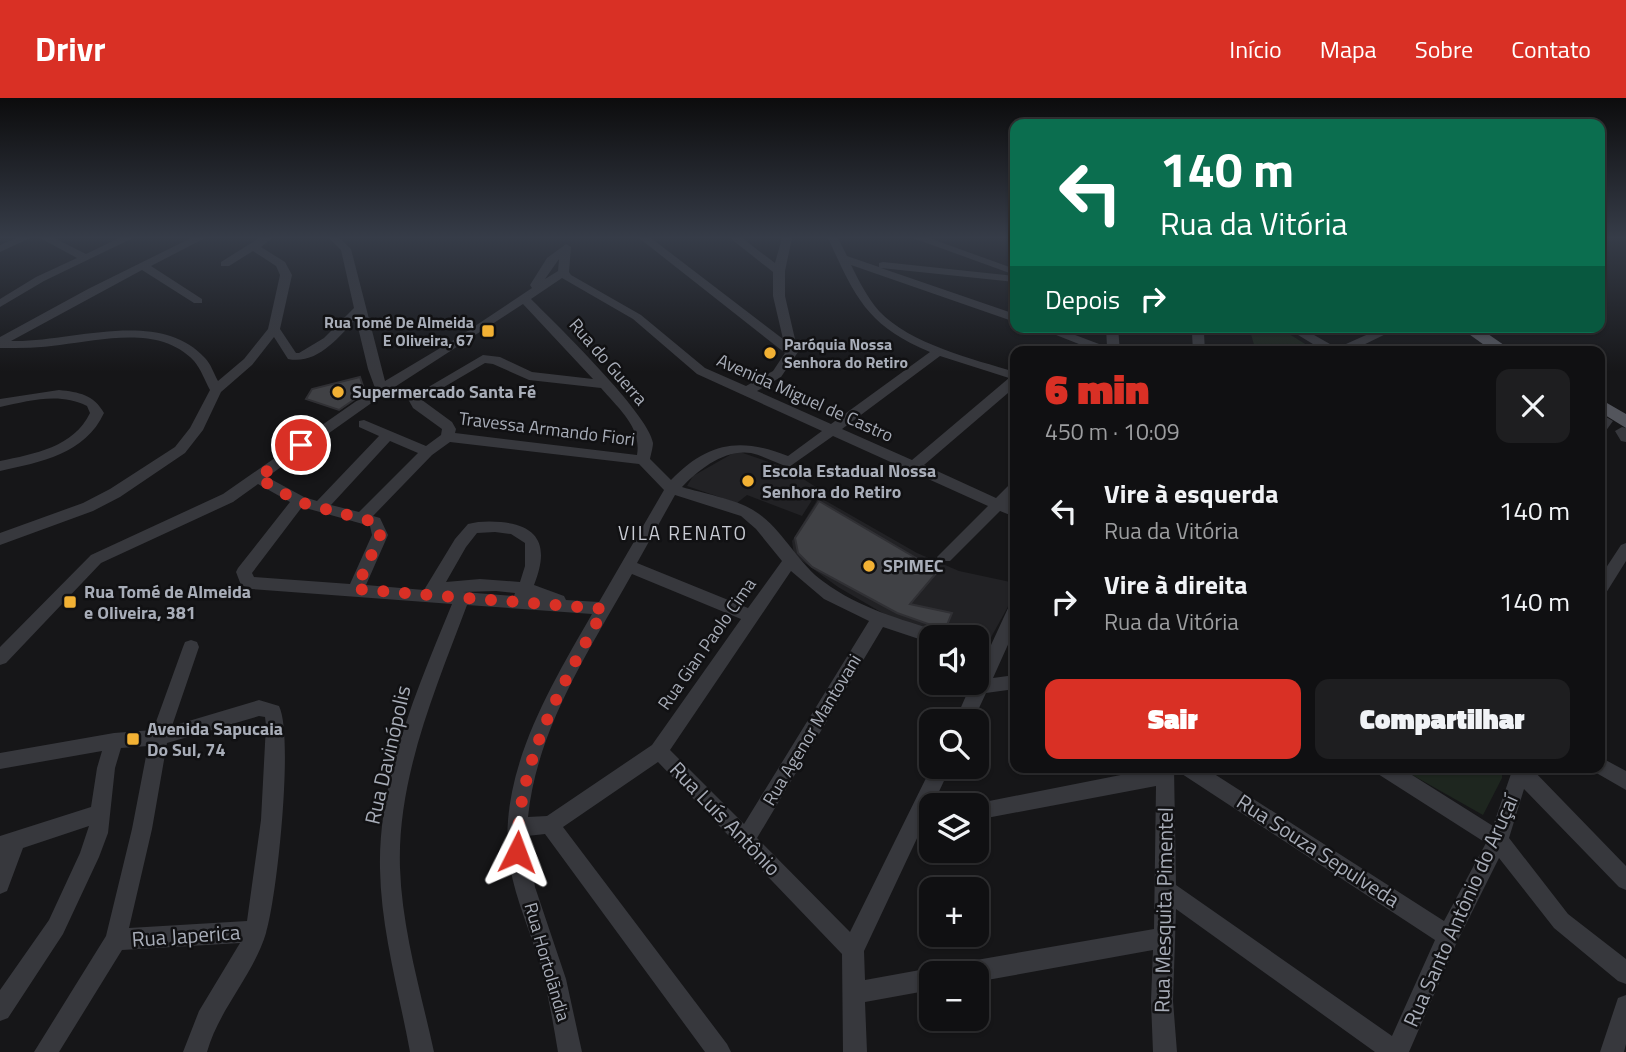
<!DOCTYPE html>
<html lang="pt">
<head>
<meta charset="utf-8">
<style>
  body { margin:0; font-family:"Titillium Web",sans-serif; background:#1e1e20; color:#f1f3f6; height:100vh; display:flex; flex-direction:column; font-size:26px; white-space:nowrap }
  * { box-sizing:border-box; margin:0 }
  p { font-size:23px; color:#9c9d9f }
  .icon { flex:none; width:38px; height:38px; fill:none; stroke:currentColor; stroke-width:2; stroke-linecap:round; stroke-linejoin:round }
  .map { position:relative; flex:1; overflow:hidden }
  .details { position:absolute; left:1010px; top:248px; width:595px; height:427px; display:flex; flex-direction:column; background:#101012; border-radius:14px; box-shadow:0 2px 5px #0004,0 0 0 2px #303032 }
  .details>* { flex:none }
  .top-card { position:absolute; left:1010px; top:21px; width:595px; height:214px; border-radius:14px; box-shadow:0 2px 5px #0004,0 0 0 2px #303032; background:#0b6e4f; color:#fff; overflow:hidden }
  .buttons { position:absolute; left:919px; top:527px; display:grid; gap:14px }
  .buttons a { display:grid; place-items:center; width:70px; height:70px; border-radius:14px; background:#101012; box-shadow:0 2px 5px #0004,0 0 0 2px #303032; font-size:35px }
  .pin { position:absolute; display:grid; place-items:center; width:60px; height:60px; color:#fff; margin:-30px; border:4px solid #fff; border-radius:50%; box-shadow:0 2px 7px #0007 }
  .me { position:absolute; width:77px; margin:-38px; rotate:3deg; stroke-linejoin:round; filter:drop-shadow(0 0 5px #0008) }
  .turn { display:flex; align-items:center; gap:24px; height:147px; padding:0 35px; font-size:32px }
  .turn .icon { width:91px; height:91px; stroke-width:2.5 }
  .turn b { display:block; font-size:49px; line-height:60px }
  .then { display:flex; align-items:center; height:66px; padding:0 35px; background:#0003; gap:14px; font-size:26px }
  .round { display:grid; place-items:center; flex:none; width:74px; height:74px; border-radius:14px; background:#1e1e20 }
  .summary { display:flex; align-items:center; justify-content:space-between; height:119px; padding:0 35px }
  h1 { font-size:42px; font-weight:800; line-height:52px; color:#d93025 }
  .cta { display:flex; gap:14px; margin-top:auto; padding:14px 35px }
  .cta a { flex:1; height:80px; border-radius:14px; background:#d93025; color:#fff; font-size:28px; font-weight:800; line-height:80px; text-align:center }
  .cta a+a { background:#1e1e20; color:#f1f3f6 }
  ul { padding:0; list-style:none }
  li { display:flex; align-items:center; gap:21px; height:91px; padding:0 35px }
  li div { flex:1 }
  li b { display:block; font-size:26px }
  li em { font-style:normal }
  header { display:flex; align-items:center; gap:42px; box-sizing:border-box; height:98px; padding:0 35px; background:#d93025; color:#fff }
  header strong { font-size:33px }
  nav { display:flex; gap:38px; margin-inline-start:auto; font-size:24px }
  .map>svg:first-child { display:block }
  .built { fill:#222225 }
  .green { fill:#1e261f }
  .building { fill:#404145; stroke:#303034; stroke-width:2 }
  .lines { fill:none; stroke-linecap:round; stroke-linejoin:round }
  .minor { fill:#37383d; fill-rule:evenodd }
  .major { fill:#53555c; fill-rule:evenodd }
  .route { stroke:#d93025; stroke-width:12; stroke-dasharray:0 21.6 }
  .poi-dot { fill:#f2b134; stroke:#111113; stroke-width:2.5 }
  .labels { text-anchor:middle; stroke-width:5; stroke-linejoin:round; paint-order:stroke }
  .far-poi-label { font-size:16px; font-weight:bold; fill:#a8adb8; stroke:#111113; text-anchor:end }
  .street-label { font-size:18px; fill:#a8adb8; stroke:#111113 }
  .poi-label { font-size:18px; font-weight:bold; fill:#a8adb8; stroke:#111113; text-anchor:start }
  .neighbourhood-label { font-size:19px; letter-spacing:2px; fill:#c9ccd4; stroke:#111113 }
  .near-street-label { font-size:21px; fill:#a8adb8; stroke:#111113 }
</style>
</head>
<body>
<header>
<strong>Drivr</strong>
<nav><a>Início</a><a>Mapa</a><a>Sobre</a><a>Contato</a></nav>
</header>
<div class="map">
<svg width="1626" height="954" viewBox="0 0 1626 954">
  <rect width="100%" height="100%" fill="#161618"/>
  <path class="built" d="M737,353L786,370L819,391L802,418L747,397L737,405L687,388L693,378Z
    M819,399L917,455L959,473L1015,485V496L989,543L898,524L838,489L794,457L792,443Z"/>
  <path class="green" d="M1249,229H1278L1318,254H1256Z
    M1400,670H1502V680L1483,717Z"/>
  <path class="building" d="M360,279L365,294L339,312L306,301L312,291Z
    M819,403L938,473L910,506L952,515L945,532L897,515L812,469L798,455L795,440Z"/>
  <g class="lines">
    <path class="minor" d="M16,140H30L0,154V147Z
      M40,140H54L86,156L119,140H133L44,183L0,209V201L36,179L77,160Z
      M191,140H205L151,168L202,201V205H194L142,172L11,243C70,245 159,209 205,260C211,266 214,276 218,283L244,261L268,231L280,177L276,168L253,153L229,168H221V164L259,140H272L261,149L285,164L292,177L280,231L296,255H299L324,240L354,210L341,152L329,140H340L351,151L385,283L457,240L532,190L530,187L547,160L566,146L571,149L569,174L571,177L641,217L705,270L746,288L773,273L785,255L639,140H651L783,241L773,198V174L730,140H742L775,165L782,140H792L785,173V198L798,254L781,279L757,293L831,326L930,254C867,228 855,199 828,140H838L847,158L879,169V165L883,164L1015,178V184L881,170L1015,216V224L851,167C859,183 867,199 879,213C910,246 973,261 1015,274V289L924,367L996,400L1010,386L1015,385V399L1009,405L1015,408V419L1000,413L950,463H940L937,459L988,408L833,338L789,369C776,365 764,358 751,355C725,351 699,371 682,389C702,395 735,401 753,412C782,429 796,464 824,484C859,510 900,521 941,534L943,539H931V545L883,529L757,740L850,834L932,668H951L864,853L865,882L931,870L939,875H931V892L865,904L867,954H843L842,856L658,664L563,729L727,946L731,954H705L545,736L527,738L535,789L566,881L582,954H558C553,924 548,895 540,866C530,833 516,802 510,769C495,680 549,591 592,516L467,507C436,590 397,679 400,770C402,832 421,894 434,954H410C399,894 381,832 380,771C378,680 418,589 452,506L252,491L241,487L236,474L238,470L290,404L258,386L233,404L101,465L6,565L0,567V549L91,457L223,396L375,290L368,271L356,221C338,240 317,267 288,261L274,239L252,267L221,294L203,332L185,355L120,399L93,413L0,447V435L83,405L110,391L175,349L190,330L210,292C205,283 201,271 194,263C160,227 103,242 60,247C40,250 20,250 0,250V239L88,191ZM559,161L558,173L545,181ZM562,180L633,221L697,276L822,333L788,358C740,339 708,344 671,382L650,361C651,356 653,349 653,345C649,316 555,225 531,201ZM523,206L593,281L532,274L500,259L483,257L408,301L413,310L442,331L441,337L426,348L364,322L359,323V329L379,338L317,403L304,399L267,379L387,294ZM940,258L1009,280L912,362L842,331ZM485,265L493,266L529,282L601,290C617,309 642,329 637,357L455,335L456,331L452,324L422,302ZM390,343L418,355L359,414L331,407ZM450,344L639,366L664,392L599,504L566,502L564,498L534,487C548,452 543,428 501,424C491,423 478,423 468,426L455,441L424,492L366,487L388,437L380,420L373,418L432,357ZM675,397L741,418L756,431L782,463L748,510L637,465ZM302,409L370,428L372,437L350,486L254,479L252,475ZM495,434L511,436L525,445V468L520,484L480,481L446,484L466,449L477,435ZM791,473L824,501L869,523L744,726L670,652ZM632,476L741,521L652,647L547,718L528,719C537,630 589,553 632,476ZM496,493L515,495L514,498L463,494Z
      M913,140H929L1015,171V177Z
      M1036,229H1054L1107,249L1106,229H1118L1120,254H1099Z
      M1196,229H1209L1204,235L1205,254H1193L1192,235Z
      M1285,229H1300L1337,250L1384,229H1400L1349,254H1326Z
      M59,292C79,294 94,297 104,315C85,356 41,364 0,373V363C34,356 74,349 90,315L87,308C59,294 29,303 0,309V301Z
      M1606,319L1613,323L1605,334L1600,335V322Z
      M1622,329L1626,330V344L1621,343L1615,333Z
      M1626,445V463L1606,495L1600,497V479L1621,447Z
      M1015,507V531L993,580L1015,577V591L986,595L973,623H955L972,584H976V577L985,559L976,557V543L991,547L1009,508Z
      M191,542L197,544L199,549L172,628L259,602L279,608C294,638 277,800 266,835C253,878 219,911 207,954H183L199,913L240,845L122,852L59,954H34L106,838L132,731L148,648L121,650L115,670L108,735L99,759L63,836L8,920L0,923V892L49,822L80,755L89,728L23,750L7,793L0,796V738L91,709L97,670L102,653L0,671V655L114,635L153,632L183,549L185,544ZM259,618L265,619L266,627L261,722L247,823L129,830L152,731L167,645Z
      M1600,659L1626,673V692L1593,673L1592,670H1600Z
      M1156,670H1174L1176,787L1392,938L1435,842L1182,676L1180,670H1205L1444,823L1486,745L1378,676L1376,670H1401L1493,728L1513,670H1531L1626,768V792L1619,789L1524,691L1509,740L1568,816L1626,861V886L1618,883L1554,830L1499,760L1456,846L1409,954H1375L1176,811L1173,903L1177,954H1153L1151,903L1153,852L976,884V875H954L957,867L965,864L1154,831L1156,688L976,722V707H969Z
      M1626,897V946L1624,954H1600L1618,900Z"/>
    <path class="major" d="M1459,229H1478L1514,254H1494Z
      M1600,301L1626,316V330L1600,314Z"/>
  </g>
  <linearGradient id="sky" x2="0" y2="1"><stop stop-color="#0c0c0d"/><stop offset="0.51" stop-color="#363c48"/><stop offset="1" stop-color="#363c48" stop-opacity="0"/></linearGradient>
  <rect width="1626" height="274" fill="url(#sky)"/>
  <g class="lines">
    <path class="route" d="M301,347L258,380L299,404L374,424L379,430L380,438L356,491L604,511C561,590 518,661 517,754"/>
  </g>
  <g class="poi-dot">
    <rect x="481" y="226" width="14" height="14" rx="3.5"/>
    <circle cx="770" cy="255" r="7"/>
    <circle cx="338" cy="294" r="7"/>
    <circle cx="748" cy="383" r="7"/>
    <circle cx="869" cy="468" r="7"/>
    <rect x="63" y="497" width="14" height="14" rx="3.5"/>
    <rect x="126" y="634" width="14" height="14" rx="3.5"/>
  </g>
  <g class="labels">
    <g class="far-poi-label">
      <text x="474" y="230">Rua Tomé De Almeida<tspan x="474" dy="18">E Oliveira, 67</tspan></text>
      <text x="784" y="252" text-anchor="start">Paróquia Nossa<tspan x="784" dy="18">Senhora do Retiro</tspan></text>
    </g>
    <g class="street-label">
      <text transform="translate(608 264) rotate(49)" y="6">Rua do Guerra</text>
      <text transform="translate(805 300) rotate(24)" y="6">Avenida Miguel de Castro</text>
      <text transform="translate(547 331) rotate(7)" y="6">Travessa Armando Fiori</text>
      <text transform="translate(707 546) rotate(-55)" y="6">Rua Gian Paolo Cima</text>
      <text transform="translate(812 632) rotate(-59)" y="6">Rua Agenor Mantovani</text>
      <text transform="translate(547 864) rotate(74)" y="6">Rua Hortolãndia</text>
    </g>
    <g class="poi-label">
      <text x="352" y="300">Supermercado Santa Fé</text>
      <text x="762" y="379">Escola Estadual Nossa<tspan x="762" dy="21">Senhora do Retiro</tspan></text>
      <text x="883" y="474">SPIMEC</text>
      <text x="84" y="500">Rua Tomé de Almeida<tspan x="84" dy="21">e Oliveira, 381</tspan></text>
      <text x="147" y="637">Avenida Sapucaia<tspan x="147" dy="21">Do Sul, 74</tspan></text>
    </g>
    <g class="neighbourhood-label">
      <text x="683" y="442">VILA RENATO</text>
    </g>
    <g class="near-street-label">
      <text transform="translate(388 657) rotate(-77)" y="7">Rua Davinópolis</text>
      <text transform="translate(725 721) rotate(46)" y="7">Rua Luís Antônio</text>
      <text transform="translate(1318 753) rotate(33)" y="7">Rua Souza Sepulveda</text>
      <text transform="translate(1164 812) rotate(-89)" y="7">Rua Mesquita Pimentel</text>
      <text transform="translate(1461 813) rotate(-66)" y="7">Rua Santo Antônio do Aruçaí</text>
      <text transform="translate(186 838) rotate(-4)" y="7">Rua Japerica</text>
    </g>
  </g>
</svg>
<div class="buttons">
<a><svg class="icon" aria-label="sound" viewBox="0 0 24 24"><path d="M4 9h4l5-4v14l-5-4H4zM17 9q2 3 0 6"/></svg></a>
<a><svg class="icon" aria-label="search" viewBox="0 0 24 24"><circle cx="10" cy="10" r="6"/><path d="M15 15l6 6"/></svg></a>
<a><svg class="icon" aria-label="layers" viewBox="0 0 24 24"><path d="M12 4l9 5-9 5-9-5zM3 14l9 5 9-5"/></svg></a>
<a>+</a>
<a>−</a>
</div>
<div class="pin" style="left:301px;top:347px;background:#d93025"><svg class="icon" aria-label="arrive" viewBox="0 0 24 24"><path d="M6 21V4h12l-3 4 3 4H6"/></svg></div>
<svg class="me" style="left:517px;top:754px" viewBox="-20 -20 40 40"><path d="M0-17L14 15 0 8-14 15z" fill="#d93025" stroke="#fff" stroke-width="4"/></svg>
<div class="top-card">
<div class="turn"><svg class="icon" aria-label="left" viewBox="0 0 24 24"><path d="M17 20v-9H6M10 6l-5 5 5 5"/></svg><div><b>140 m</b>Rua da Vitória</div></div>
<div class="then">Depois<svg class="icon" aria-label="right" viewBox="0 0 24 24"><path d="M7 20v-9h11M14 6l5 5-5 5"/></svg></div>
</div>
<section class="details">
<div class="summary"><div><h1>6 min</h1><p>450 m · 10:09</p></div><a class="round"><svg class="icon" aria-label="close" viewBox="0 0 24 24"><path d="M6 6l12 12M18 6L6 18"/></svg></a></div>
<ul>
<li><svg class="icon" aria-label="left" viewBox="0 0 24 24"><path d="M17 20v-9H6M10 6l-5 5 5 5"/></svg><div><b>Vire à esquerda</b><p>Rua da Vitória</p></div><em>140 m</em></li>
<li><svg class="icon" aria-label="right" viewBox="0 0 24 24"><path d="M7 20v-9h11M14 6l5 5-5 5"/></svg><div><b>Vire à direita</b><p>Rua da Vitória</p></div><em>140 m</em></li>
</ul>
<div class="cta"><a>Sair</a><a>Compartilhar</a></div>
</section>
</div>
</body>
</html>
